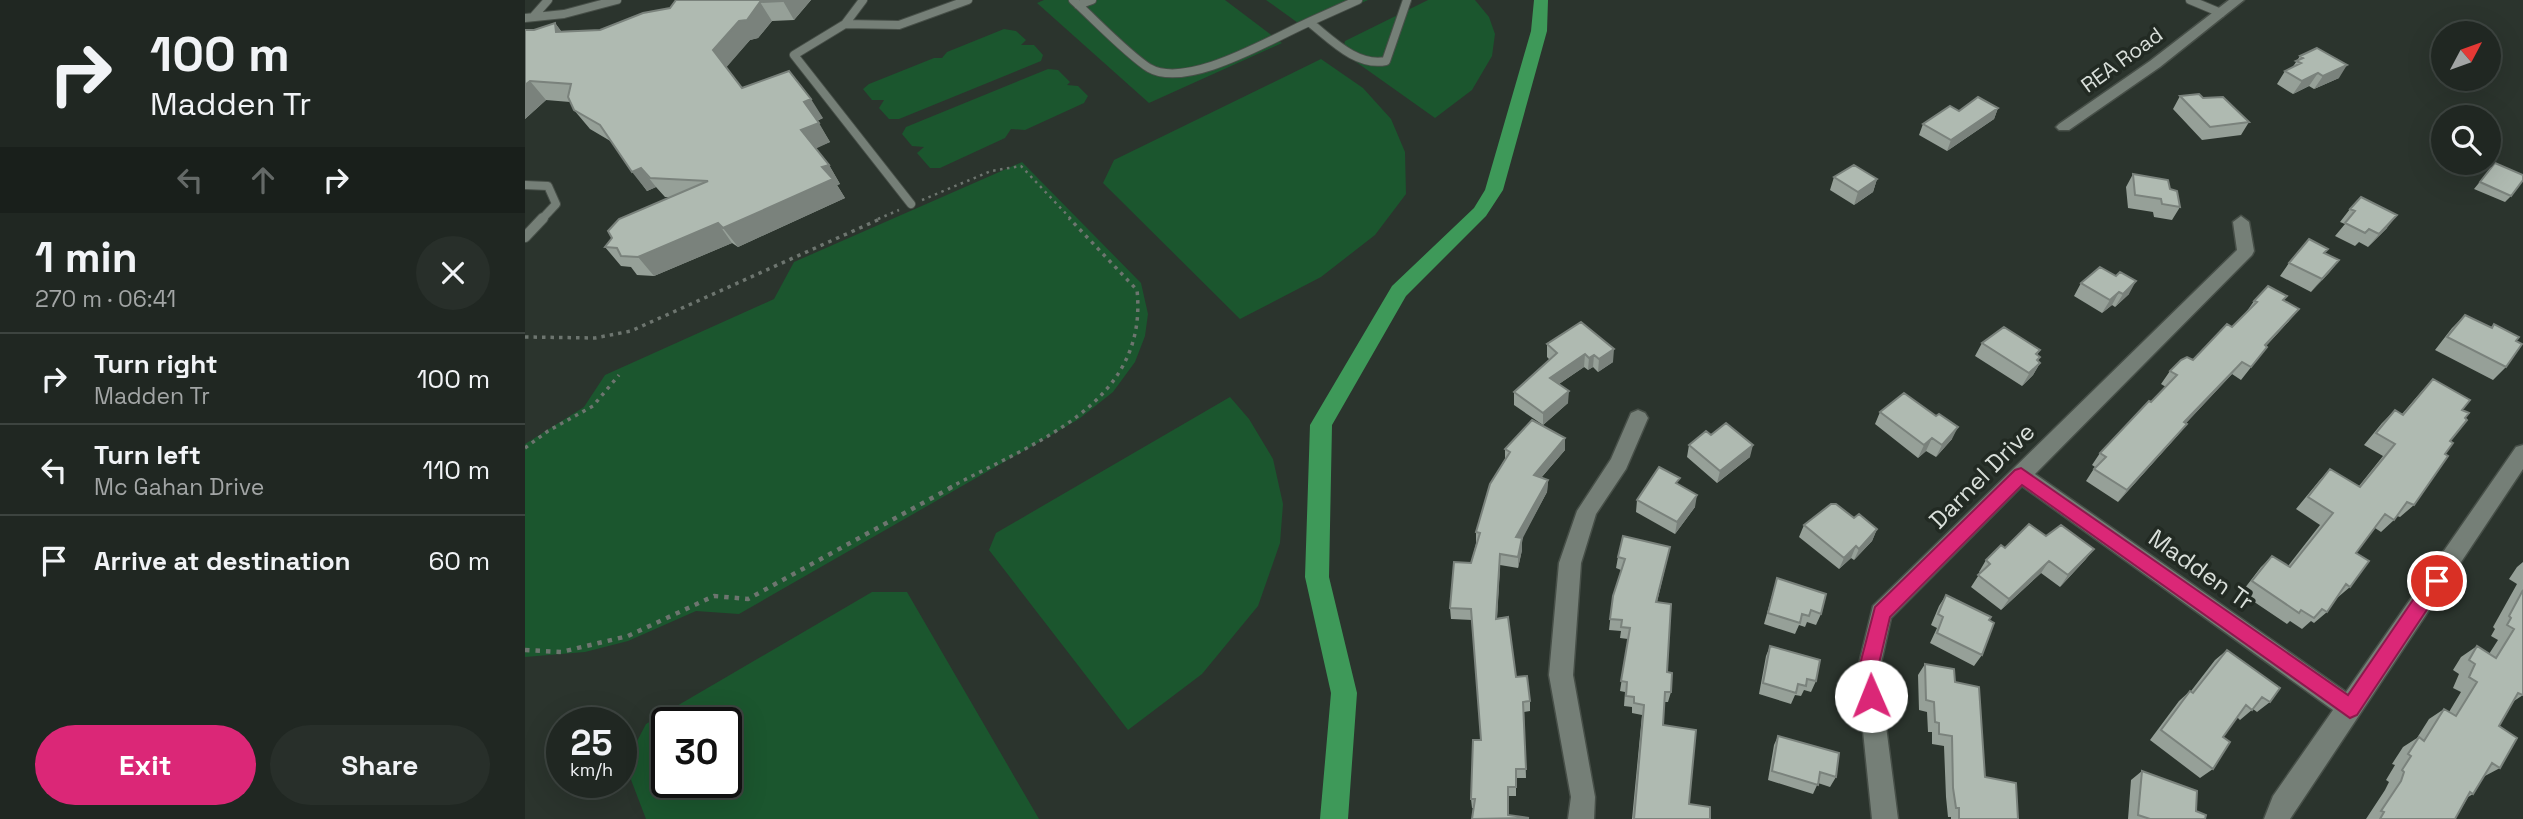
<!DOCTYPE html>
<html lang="en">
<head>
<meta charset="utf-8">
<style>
  body { margin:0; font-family:"Space Grotesk",sans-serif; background:#282f2a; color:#f1f3f6; height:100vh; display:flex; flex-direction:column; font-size:26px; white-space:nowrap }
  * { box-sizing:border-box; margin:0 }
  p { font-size:23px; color:#a2a5a5 }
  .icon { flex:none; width:38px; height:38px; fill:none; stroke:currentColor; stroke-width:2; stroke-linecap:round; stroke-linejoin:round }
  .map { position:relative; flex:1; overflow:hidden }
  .side { display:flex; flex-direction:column; background:#202722; width:525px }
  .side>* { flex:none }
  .top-card { background:#202722; color:#f1f3f6; overflow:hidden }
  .needle { width:46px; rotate:49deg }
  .controls { position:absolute; left:1906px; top:21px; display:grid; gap:14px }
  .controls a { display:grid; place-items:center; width:70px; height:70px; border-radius:50%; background:#202722; box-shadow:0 7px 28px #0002,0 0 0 2px #3d4440; font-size:35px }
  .speed { position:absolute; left:21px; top:707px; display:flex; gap:14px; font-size:35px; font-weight:700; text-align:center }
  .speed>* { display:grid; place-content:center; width:91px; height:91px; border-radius:50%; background:#202722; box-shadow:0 7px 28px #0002,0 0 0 2px #3d4440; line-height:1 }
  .speed small { font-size:18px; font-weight:400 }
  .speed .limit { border:4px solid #111; border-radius:10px; background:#fff; color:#111 }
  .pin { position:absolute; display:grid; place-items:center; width:60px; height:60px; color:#fff; margin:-30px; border:4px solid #fff; border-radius:50%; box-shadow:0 2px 7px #0007 }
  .me { position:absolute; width:77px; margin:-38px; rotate:359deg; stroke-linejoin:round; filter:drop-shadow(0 0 5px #0008) }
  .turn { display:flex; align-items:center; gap:24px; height:147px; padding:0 35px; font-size:32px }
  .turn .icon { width:91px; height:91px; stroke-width:2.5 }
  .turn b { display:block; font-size:49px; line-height:60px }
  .lanes { display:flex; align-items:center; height:66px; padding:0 35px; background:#0003; justify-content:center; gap:35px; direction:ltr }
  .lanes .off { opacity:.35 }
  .round { display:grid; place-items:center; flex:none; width:74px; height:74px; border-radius:37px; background:#282f2a }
  .overview { display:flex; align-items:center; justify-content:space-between; height:119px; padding:0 35px }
  h1 { font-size:42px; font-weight:700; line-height:52px }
  .action { display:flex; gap:14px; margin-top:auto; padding:14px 35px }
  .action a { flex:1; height:80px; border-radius:42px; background:#db2777; color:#fff; font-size:28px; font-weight:700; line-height:80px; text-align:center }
  .action a+a { background:#282f2a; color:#f1f3f6 }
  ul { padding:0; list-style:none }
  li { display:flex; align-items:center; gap:21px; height:91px; padding:0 35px; border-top:2px solid #3d4440 }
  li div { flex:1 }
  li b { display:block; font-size:26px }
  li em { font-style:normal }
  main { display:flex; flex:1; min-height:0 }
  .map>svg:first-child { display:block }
  .green { fill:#1b562e; fill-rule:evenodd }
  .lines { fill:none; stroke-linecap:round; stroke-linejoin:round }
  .canal { fill:#3e9959; fill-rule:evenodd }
  .service-far1-casing { stroke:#474f48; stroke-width:10 }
  .service-casing { stroke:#474f48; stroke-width:12 }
  .minor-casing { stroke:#474f48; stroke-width:3 }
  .path-far2 { stroke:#6d756f; stroke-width:2.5; stroke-dasharray:2.5 4.5; stroke-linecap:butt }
  .path-far1 { stroke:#6d756f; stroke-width:3.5; stroke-dasharray:3.5 5; stroke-linecap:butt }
  .path { stroke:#6d756f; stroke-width:4.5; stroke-dasharray:4.5 6; stroke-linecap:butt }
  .service-far1 { stroke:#757f77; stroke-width:8 }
  .service { stroke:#757f77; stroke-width:10 }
  .minor { fill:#757f77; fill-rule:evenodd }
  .wall { fill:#96a098 }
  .shaded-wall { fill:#7a827c }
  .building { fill:#afbab1; stroke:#7a827c; stroke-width:2 }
  .route { fill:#db2777; stroke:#8e194d; stroke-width:2 }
  .labels { text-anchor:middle; stroke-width:7; stroke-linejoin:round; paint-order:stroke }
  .far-street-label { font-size:21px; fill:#d9dfda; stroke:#222a23 }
  .street-label { font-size:24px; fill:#d9dfda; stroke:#222a23 }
</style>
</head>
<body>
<main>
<section class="side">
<div class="top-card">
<div class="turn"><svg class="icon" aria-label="right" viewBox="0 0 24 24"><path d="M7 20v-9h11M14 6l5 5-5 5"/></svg><div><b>100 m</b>Madden Tr</div></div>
<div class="lanes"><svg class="icon off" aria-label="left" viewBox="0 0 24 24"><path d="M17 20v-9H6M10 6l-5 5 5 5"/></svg><svg class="icon off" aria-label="ahead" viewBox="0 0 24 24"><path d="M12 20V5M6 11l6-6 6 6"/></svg><svg class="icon" aria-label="right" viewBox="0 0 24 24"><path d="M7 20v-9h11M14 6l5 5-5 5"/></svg></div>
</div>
<div class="overview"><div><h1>1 min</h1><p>270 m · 06:41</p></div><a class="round"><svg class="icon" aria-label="close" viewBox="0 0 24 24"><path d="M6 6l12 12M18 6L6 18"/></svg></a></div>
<ul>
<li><svg class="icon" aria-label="right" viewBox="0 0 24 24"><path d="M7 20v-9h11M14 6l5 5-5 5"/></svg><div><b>Turn right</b><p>Madden Tr</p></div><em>100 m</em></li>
<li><svg class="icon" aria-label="left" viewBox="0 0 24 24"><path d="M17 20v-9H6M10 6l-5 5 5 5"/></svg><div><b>Turn left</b><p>Mc Gahan Drive</p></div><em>110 m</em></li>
<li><svg class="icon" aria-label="arrive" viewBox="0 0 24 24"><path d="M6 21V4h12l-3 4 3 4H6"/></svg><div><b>Arrive at destination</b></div><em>60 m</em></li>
</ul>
<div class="action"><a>Exit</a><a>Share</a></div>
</section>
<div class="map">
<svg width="1998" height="819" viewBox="0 0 1998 819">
  <rect width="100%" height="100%" fill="#2b342d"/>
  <path class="green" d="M519,0H700L757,43L624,103L512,3Z
    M741,0H843L780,28Z
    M903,0H950L964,17L970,34L967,56L947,90L910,118L817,52L820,41Z
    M479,29L491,31L501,40L496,45H509L518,55L516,61L374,119H364L354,108L359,100H347L338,89L344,84L409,58H417L422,52Z
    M796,59L838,88L866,119L880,152L881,194L850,235L796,277L715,319L578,183L589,160Z
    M523,69L533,70L545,82L542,85L553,86L563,96L559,103L500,130L486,129L480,138L415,168H405L392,153L399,147L387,146L377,134L381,127Z
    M497,162L616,283L623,314L620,336L610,362L588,392L554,419L214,614L171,611L103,641L60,652L0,657V444L59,407L80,375L249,299L269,262Z
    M705,397L724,419L748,459L758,504L755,543L733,606L677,674L603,730L464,550L471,533Z
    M347,592H382L514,819H121L100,764L121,724ZM142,723H201V782H142Z"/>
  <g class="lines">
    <path class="canal" d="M1009,0H1023L1022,31L978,190L961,216L881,296L807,425L804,577L832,693L823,819H795L806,693L780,577L785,425L867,286L949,208L960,190L1006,31Z"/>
    <g class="service-far1-casing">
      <path id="service-far1" d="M338,0L320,24L269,55L386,204
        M548,0C569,19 602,54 624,68C662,90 746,39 784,22
        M833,0L784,22C806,39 831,67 861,61L882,0
        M1665,0L1696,13
        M553,5L567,0
        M8,17L23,0
        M0,18L39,14L92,0
        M320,24L374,25L443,0
        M0,185L23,186L31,204L17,219"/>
    </g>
    <g class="service-casing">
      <path id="service" d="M0,237L18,218"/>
    </g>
    <g class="minor-casing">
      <path id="minor" d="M1704,0H1719L1635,67L1544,130H1534L1531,127L1534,124L1625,61Z
        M1716,216L1724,222L1729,251L1727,255L1510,474L1821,692L1991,447L1998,445V469L1765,819H1739L1748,796L1808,710L1497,486L1366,618L1354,672L1373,819H1347L1332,672L1348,606L1712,250L1708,222Z
        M1113,410L1120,413L1123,418L1101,469L1071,514L1056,563L1048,675L1070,797L1069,819H1043L1046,797L1024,675L1034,563L1052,511L1086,459L1106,413Z"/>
    </g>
    <path class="path-far2" d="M397,200L466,171L496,166L546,219
      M353,219L374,210"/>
    <path class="path-far1" d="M0,337L70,338L106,331L357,218
      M0,448L23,431L68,406L94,375
      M424,488C507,443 624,405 612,290L544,218"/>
    <path class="path" d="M0,650L36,652L103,636L189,596L223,599L427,487"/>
    <use href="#service-far1" class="service-far1"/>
    <use href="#service" class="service"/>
    <use href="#minor" class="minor"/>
  </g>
  <path class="wall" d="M151,0H286L269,20L247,21L233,38L225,40L201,67L217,88L298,118L292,121L305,142L290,148L304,165L315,184L312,185L320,198L213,247L207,243L129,276L112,275L106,267L96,266L80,247L146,197H140L131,187L122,191L87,142L65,129L49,110L45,102L21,100L0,119L9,30L30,23L36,31L75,30L145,8Z
    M1775,56L1814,78L1789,89L1784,86L1768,94L1752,84L1760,71L1767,68Z
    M1655,96L1678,98L1724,122L1716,135L1677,140L1648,109Z
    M1473,108L1469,119L1422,151L1394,135L1398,124L1434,111Z
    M1970,163L1986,196L1980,202L1949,189Z
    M1608,174L1645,189L1655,207L1647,220L1629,217L1628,212L1603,208L1601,187Z
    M1309,177L1352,179L1348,192L1329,205L1305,190Z
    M1825,209L1862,228L1843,247L1834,242L1830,246L1810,236L1820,224L1815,222Z
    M1800,253L1814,260L1786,292L1755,276L1764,263Z
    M1556,283L1604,294L1590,307L1587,305L1577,313L1549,296Z
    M1759,300L1764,321L1741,346L1742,347L1716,380L1707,374L1661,423L1652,436L1593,502L1561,481L1570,467L1567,465L1575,453L1641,387L1636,384L1645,371L1668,360L1707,327L1720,314L1729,301Z
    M1940,315L1966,328L1969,324L1991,341L1981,367L1968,380L1910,350L1927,328Z
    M1056,322L1088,362L1073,372L1068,367L1063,370L1059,367L1034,384L1043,403L1018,425L989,405V392L1025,360L1022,357V344Z
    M1457,343L1515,350L1512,355L1513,361L1515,363L1508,375L1497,386L1450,356Z
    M1908,379L1937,410L1925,441L1920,454L1889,505L1875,517L1872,516L1869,520L1856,532L1850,528L1831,553L1825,587L1812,598L1802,612L1789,623L1786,621L1777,629L1765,621L1762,624L1716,593L1736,567L1747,556L1763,566L1795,525L1771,509L1794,481L1805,469L1834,486L1858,456L1839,445L1857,423L1870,410L1877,414L1896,392Z
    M1355,412L1427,439L1411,457L1401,451L1393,458L1350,424Z
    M1007,420L1040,438V450L1016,478L1023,480L1022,492L997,538V550L993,568L975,565L972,618L983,617L991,677L1002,676L1005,701V711L999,712L1001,778H991V796H984V815L1004,819H947L948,808H947L946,799L948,740H956L947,620L926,619L925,608L929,562L946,563L951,544V532L965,484L980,459V449Z
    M1186,435L1225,457L1192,483L1162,457L1164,445Z
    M1153,484L1170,507L1150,534L1111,512L1112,500Z
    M1329,518L1352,529L1347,541L1329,560L1326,558L1314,569L1274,537L1279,525Z
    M1521,536L1569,549L1560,560L1535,587L1516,573L1476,610L1446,587L1455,573L1454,572L1461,560L1480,548Z
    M1145,547L1132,602L1142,672L1146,692L1143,702H1139L1138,725L1164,804L1185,819H1107L1117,715L1107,713V707L1099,706L1100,692L1095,691L1103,639L1095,638L1096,631L1084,630L1088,596L1096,570L1091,568L1093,557Z
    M1998,562V695L1989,701L1974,726L1975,768L1958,777L1948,794L1943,797L1930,819H1841L1860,790L1864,782L1861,780L1870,765L1867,764L1878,747L1892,738L1904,719L1919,709L1924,712L1936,692L1928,688L1934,674L1928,670L1936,657L1952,646L1964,654L1973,640L1966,636L1970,629L1968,627L1992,584L1984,579L1992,567Z
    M1252,578L1296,614L1291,625L1282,622L1280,627L1274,625L1270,634L1239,624Z
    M1421,595L1466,617L1464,621L1457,655L1449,666L1405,643L1412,628L1406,625L1414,606Z
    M1245,646L1291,681L1286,692L1279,690L1276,696L1270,695L1266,704L1234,694L1241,656Z
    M1702,650L1745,702L1732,712L1728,709L1715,720L1712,717L1698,737L1688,769L1675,778L1625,740L1654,701L1665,691H1666L1690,660Z
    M1400,664L1430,682L1460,777L1493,819H1426V817H1423L1421,797L1419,746L1407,744V732H1403L1402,712L1394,710L1393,675Z
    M1253,736L1311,777L1305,787L1293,783L1288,794L1243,780L1249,745Z
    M1617,771L1671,811L1680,819H1603L1606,780Z"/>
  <path class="shaded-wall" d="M260,0H286L269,20L258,1Z
    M235,2L247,21L233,38L225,40L200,69L188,50L214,21Z
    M30,23L44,42L31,32Z
    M1822,65L1814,78L1789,89L1798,76Z
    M1793,73L1784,86L1768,94L1777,81Z
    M5,81L21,100L0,119V85Z
    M286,99L298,118L291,121L279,102Z
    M1473,108L1469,119L1422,151L1426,140Z
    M294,123L305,142L288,150L276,130Z
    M304,165L315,184L312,185L320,198L213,247L198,228L297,167Z
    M116,168L131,187L122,191L107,172Z
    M1352,179L1348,192L1329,205L1333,192Z
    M1872,215L1862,228L1843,247L1854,234Z
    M193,223L207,243L129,276L113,257Z
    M1814,260L1804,273L1786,292L1797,279Z
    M1611,281L1604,294L1590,307L1598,294Z
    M1594,292L1587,305L1577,313L1585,300Z
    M1774,309L1764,321L1730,358L1740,345Z
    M1089,349L1088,362L1073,372L1074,359Z
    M1060,354L1059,367L1025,390V378Z
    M1069,355L1068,367L1063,370L1064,358Z
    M1515,357L1509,368L1515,363L1508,375L1497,386L1512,360Z
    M1717,362L1707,374L1650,435L1659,422Z
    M1044,391L1043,403L1018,425V413Z
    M1662,424L1652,436L1593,502L1602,490Z
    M1433,427L1427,439L1411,457L1417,445Z
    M1040,438V450L1008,487L1009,475Z
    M1407,438L1401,451L1393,458L1399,445Z
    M1228,445L1225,457L1192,483L1195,471Z
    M1023,480L1022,492L992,549L991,537Z
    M1172,495L1170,507L1150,534L1152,522Z
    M1352,529L1347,541L1329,560L1334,549Z
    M997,538V550L993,568V557Z
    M1331,546L1326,558L1314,569L1319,558Z
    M1569,549L1560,560L1535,587L1543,575Z
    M975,554V565L971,629V619Z
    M1524,561L1516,573L1476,610L1484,599Z"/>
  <path class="building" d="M151,0H260L258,1L235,2L222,20L214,21L188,50L217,88L264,71L286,99L279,102L294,123L276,130L304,165L297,167L308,179L198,228L193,223L113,257L96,256L92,248L80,247L87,238L83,231L94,219L183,181L125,178L116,168L107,172L75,125L49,110L43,97L46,84L5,81L0,85V30H9L30,23L31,32L75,30L118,13L145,8Z
    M1792,48L1822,65L1798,76L1793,73L1777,81L1760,71L1776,63L1771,61L1778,58L1775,56Z
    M1674,94L1678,98L1698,97L1724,122L1685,127L1655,96Z
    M1453,97L1473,108L1426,140L1398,124L1425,106L1434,111Z
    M1970,163L1998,175V180L1986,196L1955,182Z
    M1329,165L1352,179L1333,192L1309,177Z
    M1608,174L1643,180L1645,189L1652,191L1655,207L1637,204L1636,199L1610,195Z
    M1836,197L1872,215L1854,234L1844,229L1840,233L1820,223L1830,211L1825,209Z
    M1784,239L1803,249L1799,253L1814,260L1797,279L1764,263Z
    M1575,267L1591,276L1595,272L1611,281L1598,294L1594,292L1585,300L1556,283Z
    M1743,286L1762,296L1758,300L1774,309L1740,345L1742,347L1726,367L1717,362L1659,422L1662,424L1602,490L1569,469L1581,457L1575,453L1624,401L1626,402L1652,375L1645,371L1656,360L1662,357L1668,360L1702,324L1707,327L1732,302L1729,301Z
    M1940,315L1967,328L1969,324L1994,337L1991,341L1997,344L1981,367L1922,337Z
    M1056,322L1089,349L1074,359L1069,355L1064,358L1060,354L1025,378L1044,391L1018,413L989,392L1032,353L1022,344Z
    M1479,327L1515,350L1511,354L1515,357L1512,360L1515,363L1504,373L1457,343Z
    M1908,379L1945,400L1937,410L1944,413L1940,418L1942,420L1925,441L1928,443L1920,454L1923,456L1889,505L1882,502L1869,520L1860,514L1831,553L1844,561L1825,587L1821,584L1802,612L1797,609L1789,618L1776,610L1774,613L1727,581L1747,556L1765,567L1808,513L1783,497L1805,469L1835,487L1870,444L1851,433L1870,410L1878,415Z
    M1379,393L1411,416L1414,414L1433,427L1417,445L1407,438L1399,445L1355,412Z
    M1007,420L1040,438L1009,475L1023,480L991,537L997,538L993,557L975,554L971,619L983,617L991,677L1002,676L1005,701L998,702L1001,769H991V787H983V815L1004,818L947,819L950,799H946L948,740H956L946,609L925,608L929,562L946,563L955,533L951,532L965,484L985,452L980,449Z
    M1201,423L1228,445L1195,471L1164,445L1181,431L1186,435Z
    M1134,467L1155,478L1151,483L1172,495L1152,522L1112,500Z
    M1306,504H1311L1329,518L1334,514L1352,529L1334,549L1331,546L1319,558L1279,525Z
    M1504,524L1521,536L1536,525L1569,549L1543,575L1524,561L1484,599L1453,575L1465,564L1461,560L1476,545L1480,548Z
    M1098,536L1145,547L1131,602L1146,604L1142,672L1147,673L1146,692H1140L1138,725L1171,730L1164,804L1185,807V819H1109L1119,705L1109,703V697L1101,696L1102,682L1096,681L1105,628L1096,627L1097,620L1085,619L1088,596L1100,559L1093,557Z
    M1252,578L1301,594L1296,614L1286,610L1284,616L1277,614L1275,623L1243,613Z
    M1998,590V695L1993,693L1974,726L1992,738L1975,768L1967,763L1948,794L1945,792L1930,819H1855L1859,812L1856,811L1876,781L1879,772L1877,770L1886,756L1883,754L1894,737L1899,741L1919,709L1931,716L1952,682L1944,677L1950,664L1944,660L1952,646L1971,658L1989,629L1982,625L1986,618L1984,616Z
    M1421,595L1466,617L1464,620L1469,623L1457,655L1412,633L1418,617L1413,614Z
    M1245,646L1295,660L1291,681L1282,679L1281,686L1273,684L1271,693L1238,683Z
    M1702,650L1755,688L1745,702L1737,697L1727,710L1721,705L1698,737L1705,742L1688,769L1636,730L1665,691L1668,693Z
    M1400,664L1429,669L1430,682L1454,687L1460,777L1491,783L1493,819H1434V808H1431L1428,788L1427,736L1414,734V723L1410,722L1409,702L1401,700Z
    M1253,736L1314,753L1311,777L1295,772L1293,785L1247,771Z
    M1617,771L1672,791L1671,811L1681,815L1680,819H1625L1613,815Z"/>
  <path class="route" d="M1496,468L1823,695L1905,575L1912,573L1918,575L1921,581L1832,715L1825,718L1497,485L1365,617L1352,672L1355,696L1353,703L1346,706L1339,703L1333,672L1350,607L1490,470Z"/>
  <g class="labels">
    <g class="far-street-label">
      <text transform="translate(1597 60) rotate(-36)" y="7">REA Road</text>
    </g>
    <g class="street-label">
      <text transform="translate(1457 476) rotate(-45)" y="8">Darnel Drive</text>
      <text transform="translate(1676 570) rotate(35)" y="8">Madden Tr</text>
    </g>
  </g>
</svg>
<div class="controls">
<a><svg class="needle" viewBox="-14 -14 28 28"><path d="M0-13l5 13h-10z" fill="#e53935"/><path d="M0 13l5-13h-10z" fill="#a2a5a5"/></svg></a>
<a><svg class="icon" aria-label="search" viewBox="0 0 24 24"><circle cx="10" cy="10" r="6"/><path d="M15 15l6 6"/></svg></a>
</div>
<div class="speed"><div>25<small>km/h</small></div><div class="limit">30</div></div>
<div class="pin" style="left:1912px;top:581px;background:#d93025"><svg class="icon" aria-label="arrive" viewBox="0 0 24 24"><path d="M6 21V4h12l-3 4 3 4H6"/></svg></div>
<svg class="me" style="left:1346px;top:696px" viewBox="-20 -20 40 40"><circle r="19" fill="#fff"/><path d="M0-13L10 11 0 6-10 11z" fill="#db2777"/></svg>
</div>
</main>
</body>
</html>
